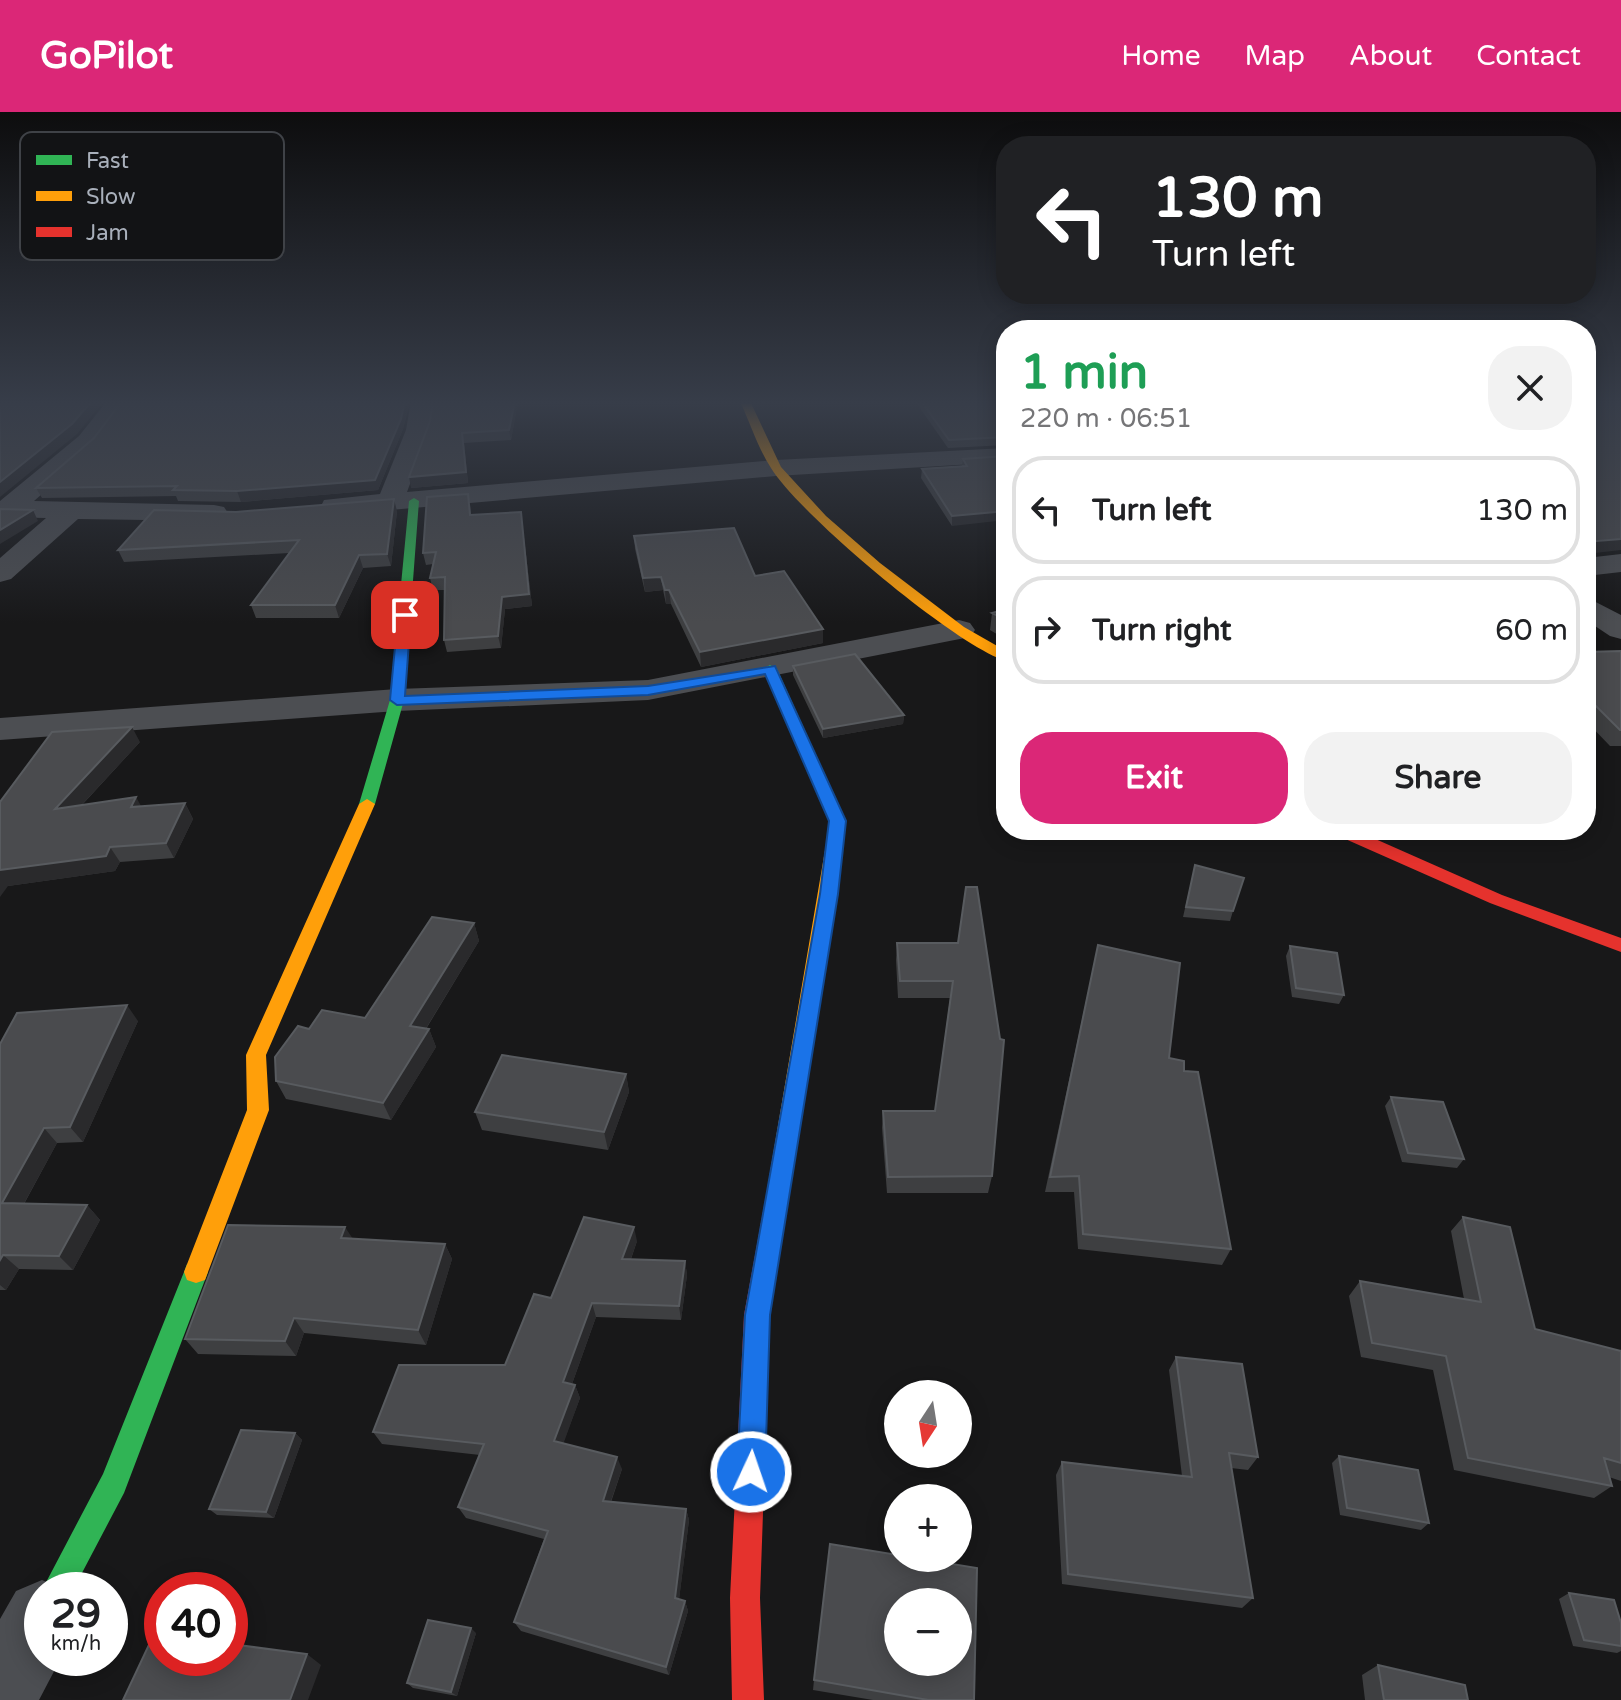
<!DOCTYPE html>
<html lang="en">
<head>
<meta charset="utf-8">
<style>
  body { margin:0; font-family:"Varela Round",sans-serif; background:#f2f2f2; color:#202124; height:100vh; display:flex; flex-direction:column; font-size:30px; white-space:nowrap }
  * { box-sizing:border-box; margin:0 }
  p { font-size:26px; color:#757577 }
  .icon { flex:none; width:44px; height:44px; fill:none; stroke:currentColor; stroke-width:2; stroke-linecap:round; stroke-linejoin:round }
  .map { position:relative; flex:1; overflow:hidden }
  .details { position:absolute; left:996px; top:208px; width:600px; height:520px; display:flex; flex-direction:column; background:#fff; border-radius:32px; box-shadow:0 4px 20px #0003 }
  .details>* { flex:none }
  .top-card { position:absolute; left:996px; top:24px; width:600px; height:168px; border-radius:32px; box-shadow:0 4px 20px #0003; background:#202124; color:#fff; overflow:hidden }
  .needle { width:52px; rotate:192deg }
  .controls { position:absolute; left:884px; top:1268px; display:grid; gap:16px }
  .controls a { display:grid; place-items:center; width:88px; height:88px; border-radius:50%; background:#fff; box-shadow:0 4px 20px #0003; font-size:40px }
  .speed { position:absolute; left:24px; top:1460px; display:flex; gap:16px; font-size:40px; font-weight:700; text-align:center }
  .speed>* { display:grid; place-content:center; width:104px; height:104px; border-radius:50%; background:#fff; box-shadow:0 4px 20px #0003; line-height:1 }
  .speed small { font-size:20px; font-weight:400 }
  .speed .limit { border:12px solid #d22; background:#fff; color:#111 }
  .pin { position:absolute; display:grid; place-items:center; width:68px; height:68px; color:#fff; margin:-34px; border-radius:16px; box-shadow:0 4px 12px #0006 }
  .me { position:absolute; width:88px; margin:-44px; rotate:3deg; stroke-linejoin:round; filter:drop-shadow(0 0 6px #0008) }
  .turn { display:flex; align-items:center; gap:28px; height:168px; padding:0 24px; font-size:36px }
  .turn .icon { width:104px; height:104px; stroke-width:2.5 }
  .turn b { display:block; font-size:56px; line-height:68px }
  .round { display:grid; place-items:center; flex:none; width:84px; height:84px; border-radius:32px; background:#f2f2f2 }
  .overview { display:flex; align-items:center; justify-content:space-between; height:136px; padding:0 24px }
  h1 { font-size:48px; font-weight:700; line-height:60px; color:#1e9e55 }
  .button { display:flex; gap:16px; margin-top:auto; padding:16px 24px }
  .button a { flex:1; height:92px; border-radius:32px; background:#db2777; color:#fff; font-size:32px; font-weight:700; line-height:92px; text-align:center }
  .button a+a { background:#f2f2f2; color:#202124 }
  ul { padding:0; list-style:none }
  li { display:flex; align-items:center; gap:24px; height:108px; margin:0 16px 12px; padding:0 8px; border:4px solid #e0e0e0; border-radius:32px }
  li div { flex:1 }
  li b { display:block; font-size:30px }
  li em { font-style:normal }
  header { display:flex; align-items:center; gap:48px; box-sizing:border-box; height:112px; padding:0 40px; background:#db2777; color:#fff }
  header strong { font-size:38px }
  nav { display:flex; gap:44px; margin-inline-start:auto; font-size:28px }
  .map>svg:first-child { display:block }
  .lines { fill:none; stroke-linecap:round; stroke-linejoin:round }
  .street { fill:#4c4e52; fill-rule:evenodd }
  .fast { fill:#30b455; fill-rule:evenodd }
  .slow { fill:#ff9f0a; fill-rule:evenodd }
  .jam { fill:#e5322d; fill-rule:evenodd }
  .wall { fill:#3e3f41 }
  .shaded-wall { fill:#2a2a2c }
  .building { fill:#4a4b4e; stroke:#585b5f; stroke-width:2; fill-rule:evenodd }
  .route { fill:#1a73e8; stroke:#114b97; stroke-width:2 }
  .key { fill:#121315; stroke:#3f4247; stroke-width:2 }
  .key-label { font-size:22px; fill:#a9b0bb }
</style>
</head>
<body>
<header>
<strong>GoPilot</strong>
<nav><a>Home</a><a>Map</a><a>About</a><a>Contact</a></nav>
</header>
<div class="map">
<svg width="1621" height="1588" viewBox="0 0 1621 1588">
  <rect width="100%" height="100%" fill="#181819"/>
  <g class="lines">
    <path class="street" d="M107,289H130L97,334L34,389L214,393L224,395L228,401L224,407L214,409L78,407L11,467L0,470V446L46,406L0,405V389L79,324Z
      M411,289H433L430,318L407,380L776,348L1006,336V350L776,364L390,398L324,400L321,394L324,388L380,382L406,318Z
      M1621,442V460L1586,464V446Z
      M1586,485L1621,503V527L1610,524L1586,508Z
      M959,508L970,511L975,518L970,525L648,588L397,599L0,628V606L397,577L648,568Z
      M42,1468L66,1478H42V1546H61L39,1588H0V1507L16,1479Z"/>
    <path class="fast" d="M414,386L419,389L404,588L375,692L367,697L359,692L390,588L409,389Z
      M770,553L777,557L841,698L839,702L833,703L825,698L763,557Z
      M196,1149L205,1152L208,1160L124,1381L73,1478H42L103,1362L184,1160L187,1152Z"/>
    <path class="slow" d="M740,289H750L781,355L826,404L880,451L964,515L1006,539V549C955,533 800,403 771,356C758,336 750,311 740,289Z
      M367,687L375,692L266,943L269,998L208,1160L205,1168L196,1171L187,1168L184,1160L247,998L246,943L359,692Z
      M833,693L839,694L846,709L789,1078L786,1085L778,1088L770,1085L767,1078L830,709L825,698Z"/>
    <path class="jam" d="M1332,718H1355L1502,783L1621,826V840L1490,791L1334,722Z
      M778,1068L786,1071L789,1078L770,1203L760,1486L764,1588H732L730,1486L744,1203L767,1078L770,1071Z"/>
  </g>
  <path class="wall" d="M122,289H410L403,317L378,378L241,390L178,389L176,384L42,386L36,376L94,326Z
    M518,289L511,328L464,331L468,371L411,376L430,309Z
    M915,289H1006V333L948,336Z
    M1006,344L952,414L921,366L922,357L962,354L963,347Z
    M470,393L471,403L521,400L532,494L505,497L501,536L447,540L444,528L445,478H433L430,466L433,452L426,453L423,441Z
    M397,399L391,454L363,456L339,506H256L251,493L289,441L124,450L118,438L236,400Z
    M634,424L755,464L823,517V531L701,555L671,492H666L663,478L645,480L635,437Z
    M992,501L1006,508V525L1000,524L990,518Z
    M1621,539V634H1610L1586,609V540Z
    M793,554L904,603L903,612L823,626L793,563Z
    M140,630L82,693L141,694L185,691L193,707L174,746L120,750L115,759L8,774L0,690Z
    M1195,753L1233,799L1230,809L1183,805Z
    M474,811L479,829L426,917H429L436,935L391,1008L286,987L276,969L309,917L365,906Z
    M897,831H958L992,1064L988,1081H887L882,1016L883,999H935L950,886H898L896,848Z
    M1098,833L1169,946L1184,959L1231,1137L1222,1153L1078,1137L1074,1080H1045Z
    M1290,834L1344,883L1339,892L1292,885L1286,844Z
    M138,909L83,1030L57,1031L24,1092L87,1093L100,1108L73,1158L19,1157L6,1178H0V932Z
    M626,962L629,980L608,1038L482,1018L475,1000Z
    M1391,985L1464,1047L1457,1056L1402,1050L1385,994Z
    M1463,1105L1535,1217L1620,1239L1621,1237V1369L1609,1365L1612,1374L1594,1386L1454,1358L1433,1258L1361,1245L1349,1184L1360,1169L1464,1187L1451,1119Z
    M353,1127L445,1132L452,1147L426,1233L304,1221L296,1244L198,1242L185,1227Z
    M637,1129L631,1147L685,1149L687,1163L681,1208L596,1205L572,1272L575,1273L580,1286L563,1331L622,1357L611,1390L686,1397L689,1408L679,1487L685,1489L688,1499L669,1563L521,1519L514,1510L544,1427L466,1406L458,1395L480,1343L382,1332L373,1320L505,1253L551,1186Z
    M1176,1245L1258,1345L1248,1358L1231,1356L1253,1486L1242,1496L1062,1472L1056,1363L1062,1350L1182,1364L1169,1258Z
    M295,1321L302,1328L274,1406L217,1403L209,1397Z
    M1339,1344L1429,1411L1421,1418L1340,1403L1332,1351Z
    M1569,1481L1621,1511V1539L1617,1541L1573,1534L1559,1487Z
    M476,1521L457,1584L413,1576L407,1571Z
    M1378,1553L1468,1588H1365L1362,1563Z
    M814,1568L974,1588H873L813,1578Z"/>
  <path class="shaded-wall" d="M92,289H104L77,322L0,385V370Z
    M405,289H410L403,317L378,378L241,390L237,379Z
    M515,289H518L511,328L509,318Z
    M462,321L468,371L411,376L409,365Z
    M394,387L397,399L391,454L387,442Z
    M33,398L38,409L0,432V418Z
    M1006,399V408L952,414V404Z
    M521,400L532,494L505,497L501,536L498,524L502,485Z
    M1621,427V438L1586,442L1587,431Z
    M359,443L363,456L339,506L335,493Z
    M661,465L663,478L645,480L643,466Z
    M665,478H669L671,492H666Z
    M823,517V531L701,555L700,540Z
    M904,603L903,612L823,626V617Z
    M132,615L140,630L64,712L55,697Z
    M136,685L145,701L131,695Z
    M185,691L193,707L174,746L166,731Z
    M110,735L120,750L115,759L8,774L0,785V758Z
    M474,811L479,829L417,931L410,914Z
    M127,893L138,909L83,1030L70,1015Z
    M429,917L436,935L391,1008L383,991Z
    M626,962L629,980L608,1038L604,1020Z
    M44,1016L57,1031L16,1106L2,1091Z
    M87,1093L100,1108L73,1158L59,1144Z
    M345,1115L355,1130L341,1126Z
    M634,1115L637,1129L626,1161L622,1147Z
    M445,1132L452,1147L426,1233L418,1218Z
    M3,1143L19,1157L6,1178L0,1173V1148Z
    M685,1149L687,1163L681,1208L679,1194Z
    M592,1191L596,1205L568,1283L563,1270Z
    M294,1206L304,1221L296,1244L285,1229Z
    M575,1273L580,1286L560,1341L554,1329Z
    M295,1321L302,1328L274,1406L266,1400Z
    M617,1345L622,1357L607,1400L603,1389Z
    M686,1397L689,1408L678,1496L675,1486Z
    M685,1489L688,1499L669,1563L666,1555Z
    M471,1516L476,1521L457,1584L451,1580Z
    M307,1542L321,1553L308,1588H290Z"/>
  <path class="building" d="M0,289H92L72,312L0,370Z
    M122,289H405L401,307L375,368L237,379L173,378L177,374L36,376L94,326Z
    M433,289H515L509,318L462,321L466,360L409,365L430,309Z
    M921,289H1006V325L949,328Z
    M1586,289H1621V427L1586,430Z
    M1006,344V399L952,404L922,357L967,354L963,347Z
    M468,382L470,403L521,400L529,482L502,485L498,524L444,528L445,465L430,466L436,440L423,441L427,385Z
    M394,387L387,442L359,443L335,493H251L299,428L118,438L154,398L236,400Z
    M0,397L33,398L0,418Z
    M734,416L755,464L784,459L823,517L700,540L669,478H665L661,465L643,466L634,424Z
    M1006,497V508L992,501Z
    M1621,539V618H1620L1586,584V540Z
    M855,542L904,603L823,617L793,554Z
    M132,615L55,697L136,685L131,695L185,691L166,731L110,735L106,744L0,758V690L52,620Z
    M1195,753L1244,766L1233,799L1186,795Z
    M966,775H977L1000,927L1004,928L992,1064L888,1065L883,999H935L953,869H900L897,831H958Z
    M432,805L474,811L410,914L429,917L383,991L276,969L275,945L298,914L309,917L322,898L365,906Z
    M1098,833L1180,851L1169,946L1184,949V959L1198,960L1231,1137L1083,1122L1079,1064L1050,1065Z
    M1290,834L1337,841L1344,883L1296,876Z
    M127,893L70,1015L44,1016L2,1091L87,1093L59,1144L3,1143L0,1148V932L17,901Z
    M502,943L626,962L604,1020L475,1000Z
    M1391,985L1443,990L1464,1047L1408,1041Z
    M584,1105L634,1115L622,1147L685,1149L679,1194L592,1191L563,1270L575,1273L554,1329L617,1345L603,1389L686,1397L675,1486L685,1489L666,1555L514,1510L548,1419L458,1395L484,1332L373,1320L399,1253H505L534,1182L551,1186Z
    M1463,1105L1510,1115L1535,1217L1621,1239V1351L1604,1346L1612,1374L1468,1346L1446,1244L1372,1231L1360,1169L1481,1190Z
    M228,1113L345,1115L341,1126L445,1132L418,1218L294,1206L285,1229L185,1227Z
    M1176,1245L1242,1252L1258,1345L1229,1341L1253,1486L1068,1462L1062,1350L1192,1365Z
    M241,1318L295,1321L266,1400L209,1397Z
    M1339,1344L1418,1358L1429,1411L1347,1396Z
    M830,1432L898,1443V1446H915L977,1456L974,1588H928L814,1568ZM898,1490H958V1550H898Z
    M1569,1481L1614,1488L1621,1511V1534L1584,1528Z
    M428,1508L471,1516L451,1580L407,1571Z
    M154,1522L162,1523V1546H230V1532L307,1542L290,1588H123Z
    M1378,1553L1465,1573L1468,1588H1384Z"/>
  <linearGradient id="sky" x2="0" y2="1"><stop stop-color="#0d0d0e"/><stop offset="0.57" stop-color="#373d49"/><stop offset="1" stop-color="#373d49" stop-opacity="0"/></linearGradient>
  <rect width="1621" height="511" fill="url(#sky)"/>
  <path class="route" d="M405,499L411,503L405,584L648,574L775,554L846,709L838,782L770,1203L765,1360L761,1370L751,1374L741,1370L737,1360L745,1203L820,782L829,709L765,562L648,583L397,593L390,588L398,503Z"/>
  <rect x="20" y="20" width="264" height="128" rx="12" class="key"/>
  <rect x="36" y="43" width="36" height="10" fill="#30b455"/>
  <rect x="36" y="79" width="36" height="10" fill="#ff9f0a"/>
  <rect x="36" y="115" width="36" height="10" fill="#e5322d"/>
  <g class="key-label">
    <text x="86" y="56">Fast</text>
    <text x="86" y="92">Slow</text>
    <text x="86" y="128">Jam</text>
  </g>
</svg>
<div class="controls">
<a><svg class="needle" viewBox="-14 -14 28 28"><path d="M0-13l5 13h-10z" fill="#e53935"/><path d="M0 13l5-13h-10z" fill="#757577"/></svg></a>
<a>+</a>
<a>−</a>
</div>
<div class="speed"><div>29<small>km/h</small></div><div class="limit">40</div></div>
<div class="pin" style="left:405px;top:503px;background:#d93025"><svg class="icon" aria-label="arrive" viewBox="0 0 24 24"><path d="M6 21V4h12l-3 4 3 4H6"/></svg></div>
<svg class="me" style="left:751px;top:1360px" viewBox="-20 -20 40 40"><circle r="17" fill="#1a73e8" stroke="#fff" stroke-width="3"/><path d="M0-11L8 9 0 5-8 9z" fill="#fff"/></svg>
<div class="top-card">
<div class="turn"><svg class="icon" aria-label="left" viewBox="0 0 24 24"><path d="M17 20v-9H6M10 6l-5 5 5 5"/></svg><div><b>130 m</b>Turn left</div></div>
</div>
<section class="details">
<div class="overview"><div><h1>1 min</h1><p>220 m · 06:51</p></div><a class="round"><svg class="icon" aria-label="close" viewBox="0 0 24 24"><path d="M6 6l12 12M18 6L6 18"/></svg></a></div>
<ul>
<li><svg class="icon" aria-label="left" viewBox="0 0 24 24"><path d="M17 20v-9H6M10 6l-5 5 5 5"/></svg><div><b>Turn left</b></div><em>130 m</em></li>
<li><svg class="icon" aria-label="right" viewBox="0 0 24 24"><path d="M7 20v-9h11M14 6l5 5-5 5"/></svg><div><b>Turn right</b></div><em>60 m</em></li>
</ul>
<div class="button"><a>Exit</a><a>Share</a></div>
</section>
</div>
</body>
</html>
